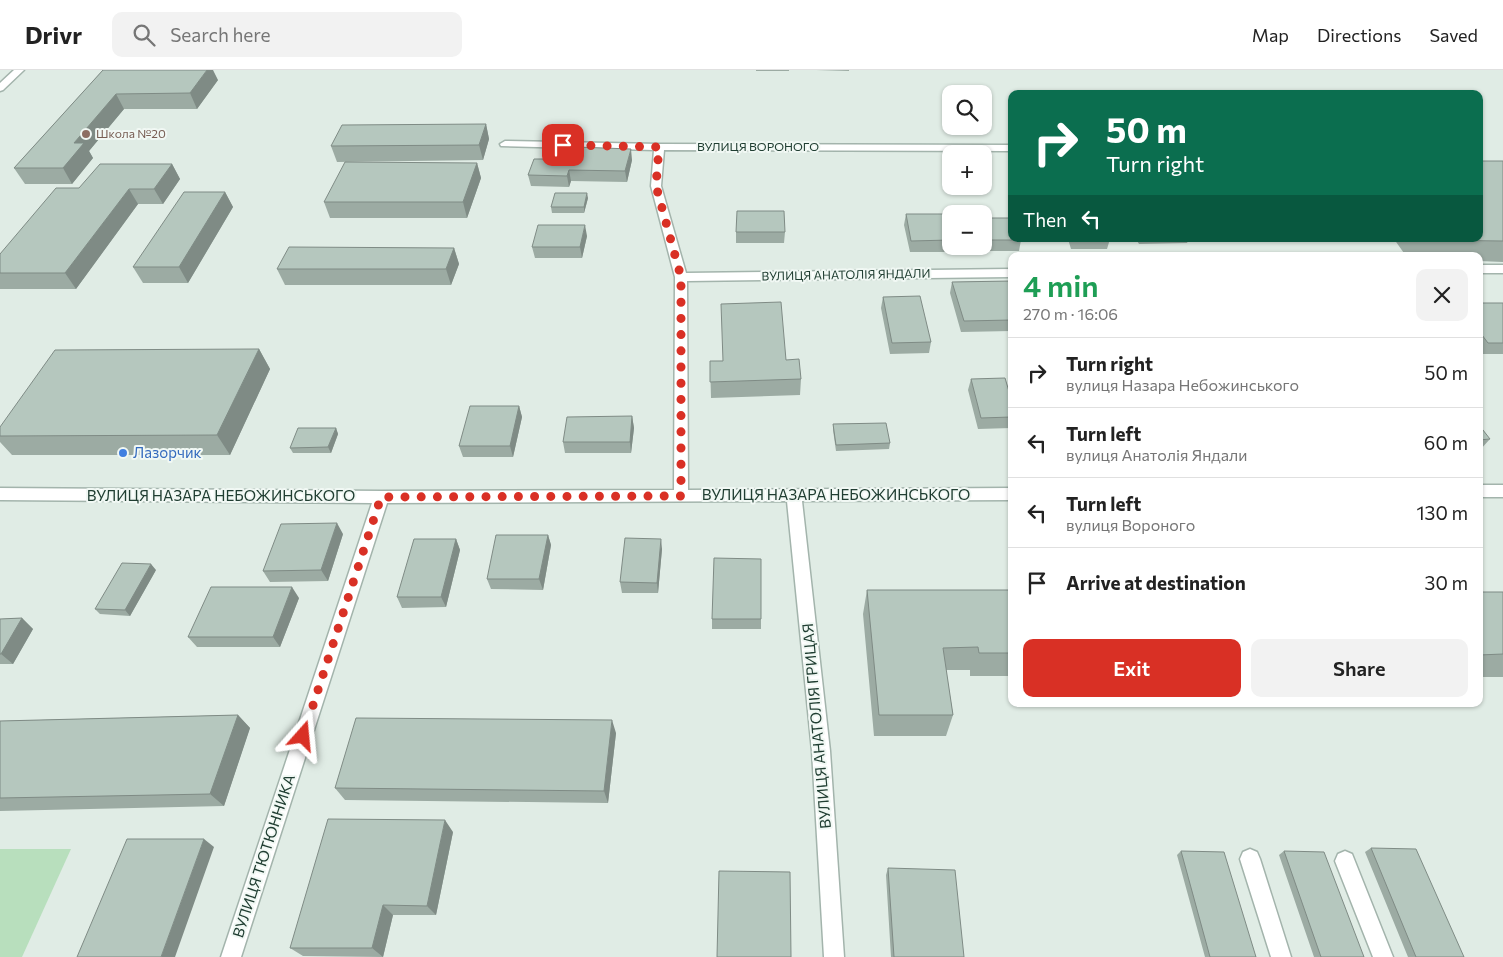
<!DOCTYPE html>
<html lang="en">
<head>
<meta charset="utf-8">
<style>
  body { margin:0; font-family:Commissioner,sans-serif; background:#f2f2f2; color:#222; height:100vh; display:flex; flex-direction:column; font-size:19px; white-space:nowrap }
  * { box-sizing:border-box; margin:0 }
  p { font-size:16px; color:#767676 }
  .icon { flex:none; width:28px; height:28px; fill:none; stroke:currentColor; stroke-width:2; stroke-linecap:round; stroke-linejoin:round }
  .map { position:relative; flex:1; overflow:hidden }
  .panel { position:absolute; left:1008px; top:182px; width:475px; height:455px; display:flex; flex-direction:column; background:#fff; border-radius:10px; box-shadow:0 1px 4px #0004 }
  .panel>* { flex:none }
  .guide { position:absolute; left:1008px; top:20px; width:475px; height:152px; border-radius:10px; box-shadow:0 1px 4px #0004; background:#0b6e4f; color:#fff; overflow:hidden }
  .tools { position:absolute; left:942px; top:15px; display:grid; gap:10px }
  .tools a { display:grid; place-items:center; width:50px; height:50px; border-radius:10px; background:#fff; box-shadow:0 1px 4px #0004; font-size:25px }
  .pin { position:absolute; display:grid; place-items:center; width:42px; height:42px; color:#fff; margin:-21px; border-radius:10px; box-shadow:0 2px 8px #0006 }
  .me { position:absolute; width:55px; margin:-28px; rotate:18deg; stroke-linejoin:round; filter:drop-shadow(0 0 4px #0008) }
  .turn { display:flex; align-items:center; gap:18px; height:105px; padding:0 15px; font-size:22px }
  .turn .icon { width:65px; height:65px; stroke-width:2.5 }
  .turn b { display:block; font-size:35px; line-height:42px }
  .then { display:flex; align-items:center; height:48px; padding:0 15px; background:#0003; gap:10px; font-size:19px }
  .round { display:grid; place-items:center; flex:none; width:52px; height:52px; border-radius:10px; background:#f2f2f2 }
  .headline { display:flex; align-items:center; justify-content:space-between; height:85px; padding:0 15px }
  h1 { font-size:30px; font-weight:600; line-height:38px; color:#1e9e55 }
  .cta { display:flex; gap:10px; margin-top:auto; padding:10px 15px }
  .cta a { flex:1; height:58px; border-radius:10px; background:#d93025; color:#fff; font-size:20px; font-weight:600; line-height:58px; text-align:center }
  .cta a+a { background:#f2f2f2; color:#222 }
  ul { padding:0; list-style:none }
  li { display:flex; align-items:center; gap:15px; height:70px; padding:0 15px; border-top:1px solid #e0e0e0 }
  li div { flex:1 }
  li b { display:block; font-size:19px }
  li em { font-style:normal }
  header { display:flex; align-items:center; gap:30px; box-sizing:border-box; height:70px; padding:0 25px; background:#fff; border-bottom:1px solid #e0e0e0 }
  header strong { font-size:24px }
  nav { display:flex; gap:28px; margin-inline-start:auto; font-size:18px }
  .search { width:350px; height:45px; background:#f2f2f2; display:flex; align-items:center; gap:12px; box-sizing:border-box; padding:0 18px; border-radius:10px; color:#767676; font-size:19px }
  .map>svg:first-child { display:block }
  .green { fill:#b8dfbd }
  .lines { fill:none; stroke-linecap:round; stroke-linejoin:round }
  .lane-casing { stroke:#a3b4ac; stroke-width:3 }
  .street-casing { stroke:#a3b4ac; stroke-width:3 }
  .lane { fill:#fff; fill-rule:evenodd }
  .street { fill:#fff; fill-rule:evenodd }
  .wall { fill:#9caba3 }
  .shaded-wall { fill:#7f8b85 }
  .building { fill:#b5c7be; stroke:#7f8b85 }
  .route { stroke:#d93025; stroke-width:9; stroke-dasharray:0 16.2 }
  .education-dot { fill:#8d6e63; stroke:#f1f8f4; stroke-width:2 }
  .shop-dot { fill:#3f7fe0; stroke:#f1f8f4; stroke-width:2 }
  .labels { text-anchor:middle; stroke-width:4; stroke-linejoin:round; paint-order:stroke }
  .far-education-label { font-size:12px; fill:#785e54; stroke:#f1f8f4; text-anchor:start }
  .far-street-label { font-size:12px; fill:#203e32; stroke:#f1f8f4 }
  .shop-label { font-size:15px; fill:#366cbe; stroke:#f1f8f4; text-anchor:start }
  .street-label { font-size:15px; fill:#203e32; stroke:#f1f8f4 }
</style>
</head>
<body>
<header>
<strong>Drivr</strong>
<div class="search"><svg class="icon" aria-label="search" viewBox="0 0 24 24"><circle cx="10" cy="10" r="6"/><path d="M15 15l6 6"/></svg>Search here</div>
<nav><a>Map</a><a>Directions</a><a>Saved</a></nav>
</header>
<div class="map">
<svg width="1503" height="887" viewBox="0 0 1503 887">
  <rect width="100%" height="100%" fill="#e0ece5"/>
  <path class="green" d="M0,779H71L22,887H0Z"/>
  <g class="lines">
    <g class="lane-casing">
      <path id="lane" d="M1479,195H1503V203H1479Z
        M1250,779L1257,782L1260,789L1291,887H1271L1240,789L1243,782Z
        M1345,781L1352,784L1393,887H1373L1335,791L1338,784Z"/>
    </g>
    <g class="street-casing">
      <path id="street" d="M14,0H24L3,20L0,21V13Z
        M505,71L659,74L1011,75V81L664,80L661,116L686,203L1011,199V207L687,211L688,420L1011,418V430L802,431L830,681L844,887H824L812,681L787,431L387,433L241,887H221L372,433L0,430V418L381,421L674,420L675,207L651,116L654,80L501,76L500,74Z
        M1479,415H1503V427H1479Z"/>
    </g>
    <use href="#lane" class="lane"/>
    <use href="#street" class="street"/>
  </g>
  <path class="wall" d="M103,0L218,10L197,39H124L89,81L93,88L72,114H25L14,98Z
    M756,0H789V1H756Z
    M816,0H849V1Z
    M486,54L489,69L483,90L337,92L331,76Z
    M572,89L632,90L627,112L571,111L569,117L531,116L528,105Z
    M1503,91V192L1479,191V186H1406L1394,169H1479Z
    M477,93L481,108L467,148H330L324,132Z
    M172,94L180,109L163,134H138L76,219H0V184L79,118Z
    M225,122L233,137L188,213H143L133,197Z
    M588,128L584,143H552L551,137Z
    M906,144L950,170L948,182H910L904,155Z
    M986,148L1021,170L1019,181H989L984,159Z
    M736,162H785L784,173H736Z
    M587,166L582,188H535L532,177Z
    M1068,169H1110L1107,179H1071Z
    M1136,169H1189L1187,173L1139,174Z
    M1219,169H1265L1264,170H1220Z
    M454,178L459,194L451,215H285L277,199Z
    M1011,211V261L961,262L950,223L952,212Z
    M883,227L931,272L929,283L890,284L881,238Z
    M1479,233H1503V284H1479Z
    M259,279L270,299L230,385H12L0,372V357Z
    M786,290L801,309L800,325L711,328L710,291Z
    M971,309L1011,328V358L978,359L968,320Z
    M519,336L522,347L513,387H463L459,376Z
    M632,346L634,358L631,383H565L563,372Z
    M833,354L890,373L889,379L836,381L833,360Z
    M336,358L338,364L331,383H293L290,378Z
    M1490,369L1480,380H1479V370Z
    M343,464L328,511L270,512L263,501Z
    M548,465L551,475L543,520L491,519L487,509Z
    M456,469L460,480L446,537L402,538L397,527Z
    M662,479L658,523H622L620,512Z
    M761,489V559H712V549Z
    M156,500L130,546L100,544L95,539Z
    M867,520H1011V606H970V600H946L953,645L946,666H874L863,544Z
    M1479,522H1503V607H1479Z
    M299,528L280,577H197L188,567Z
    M22,548L33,559L13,594H0V549Z
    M238,645L250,658L224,736L0,741V651Z
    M616,663L608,733L345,730L335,718Z
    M453,762L436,845H393L383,887L303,886L290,878Z
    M1371,778L1464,887H1408L1365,782Z
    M1181,781L1256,887H1205L1177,785Z
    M1284,781L1364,887H1314L1279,785Z
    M888,798L964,887H891L886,805Z"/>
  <path class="shaded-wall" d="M207,0H213L218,10L197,39L190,23Z
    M116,24L124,39L89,81L93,88L72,114L63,98L74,73Z
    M486,54L489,69L483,90L479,75Z
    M631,79L632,90L627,112L625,101Z
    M477,93L481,108L467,148L463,132Z
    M172,94L180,109L163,134L154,119Z
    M569,100L571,111L569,117L567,106Z
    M129,119L138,134L76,219L65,203Z
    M225,122L233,137L188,213L179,197Z
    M587,123L588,128L584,143V137Z
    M585,155L587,166L582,188L580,177Z
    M454,178L459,194L451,215L446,199Z
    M259,279L270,299L230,385L217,365Z
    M519,336L522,347L513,387L510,376Z
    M632,346L634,358L631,383L630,372Z
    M336,358L338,364L331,383L328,377Z
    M337,453L343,464L328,511L321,500Z
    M548,465L551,475L543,520L539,509Z
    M456,469L460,480L446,537L441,527Z
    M661,469L662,479L658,523L657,513Z
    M151,494L156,500L130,546L125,540Z
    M292,517L299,528L280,577L273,567Z
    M22,548L33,559L13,594L1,584Z
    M238,645L250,658L224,736L210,724Z
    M612,650L616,663L608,733L604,721Z
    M445,750L453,762L436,845L427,836Z
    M204,769L214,777L175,887H161Z
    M383,835L393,845L383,887L372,878Z"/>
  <path class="building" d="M103,0H207L190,23L116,24L74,73H84L63,98H14Z
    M1248,23L1249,24H1196Z
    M486,54L479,75L331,76L342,55Z
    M576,77L631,79L625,101L569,100L567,106L528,105L534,89H572Z
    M1479,91H1503V171L1422,170L1421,169H1479Z
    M345,92L477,93L463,132H324Z
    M100,94H172L154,119H129L65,203H0V184L56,118H79Z
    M184,122H225L179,197H133Z
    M555,123H587L584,137H551Z
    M737,141H784L785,162H736Z
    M906,144H943L950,170L911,171Z
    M986,148H1011V169H1021V170H991Z
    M538,155H585L580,177H532Z
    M289,177L454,178L446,199H277Z
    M1011,211V250L964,251L952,212Z
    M920,226L931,272L892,273L883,227Z
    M781,232L786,290L799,289L801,309L710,312V291H723L721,234Z
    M1479,233H1503V273H1488L1479,261Z
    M259,279L217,365L0,366V357L55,280Z
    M1005,308L1011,328V347L981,348L971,309Z
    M470,336H519L510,376H459Z
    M632,346L630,372H563L567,347Z
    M886,353L890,373L836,375L833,354Z
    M1479,355L1490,369L1479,370Z
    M298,358H336L328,377L290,378Z
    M337,453L321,500L263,501L281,454Z
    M496,465H548L539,509H487Z
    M625,468L661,469L657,513L620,512Z
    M414,469H456L441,527H397Z
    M714,488L761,489V549H712Z
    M122,493L151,494L125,540L95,539Z
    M211,517H292L273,567H188Z
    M867,520H1011V583H979L978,577L943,578L953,645H879Z
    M1479,522H1503V584L1479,585Z
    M22,548L1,584H0V549Z
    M238,645L210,724L0,728V651Z
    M356,648L612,650L604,721L335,718Z
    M328,749L445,750L427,836L383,835L372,878H290Z
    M127,769H204L161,887H77Z
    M1371,778L1416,779L1464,887H1416Z
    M1181,781L1224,782L1256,887H1210Z
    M1284,781L1324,782L1364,887H1321Z
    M888,798L955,800L964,887H894Z
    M719,801L790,802L791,887H717Z"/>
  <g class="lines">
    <path class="route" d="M303,666L381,427L681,426V207L656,116L659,77L563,75"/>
  </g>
  <circle class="education-dot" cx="86" cy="64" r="5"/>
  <circle class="shop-dot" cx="123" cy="383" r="5"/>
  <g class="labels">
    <g class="far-education-label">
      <text x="96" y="68">Школа №20</text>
    </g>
    <g class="far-street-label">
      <text x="758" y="81">ВУЛИЦЯ ВОРОНОГО</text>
      <text transform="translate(846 205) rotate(-1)" y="4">ВУЛИЦЯ АНАТОЛІЯ ЯНДАЛИ</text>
    </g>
    <g class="shop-label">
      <text x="133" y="388">Лазорчик</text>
    </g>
    <g class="street-label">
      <text x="836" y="430">ВУЛИЦЯ НАЗАРА НЕБОЖИНСЬКОГО</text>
      <text x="221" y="431">ВУЛИЦЯ НАЗАРА НЕБОЖИНСЬКОГО</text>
      <text transform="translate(817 656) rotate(-95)" y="5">ВУЛИЦЯ АНАТОЛІЯ ГРИЦАЯ</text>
      <text transform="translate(264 786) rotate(-72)" y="5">ВУЛИЦЯ ТЮТЮННИКА</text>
    </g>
  </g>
</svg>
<div class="tools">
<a><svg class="icon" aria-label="search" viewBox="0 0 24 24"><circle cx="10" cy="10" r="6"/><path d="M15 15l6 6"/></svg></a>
<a>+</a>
<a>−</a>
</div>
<div class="pin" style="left:563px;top:75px;background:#d93025"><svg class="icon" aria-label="arrive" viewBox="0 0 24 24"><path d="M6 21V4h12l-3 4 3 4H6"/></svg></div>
<svg class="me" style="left:303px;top:666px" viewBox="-20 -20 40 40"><path d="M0-17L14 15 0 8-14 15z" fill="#d93025" stroke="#fff" stroke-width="4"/></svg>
<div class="guide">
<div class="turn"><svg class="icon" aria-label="right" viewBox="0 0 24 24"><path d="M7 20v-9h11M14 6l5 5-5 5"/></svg><div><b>50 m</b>Turn right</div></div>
<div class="then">Then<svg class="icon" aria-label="left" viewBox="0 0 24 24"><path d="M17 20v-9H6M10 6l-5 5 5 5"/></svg></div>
</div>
<section class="panel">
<div class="headline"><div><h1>4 min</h1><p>270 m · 16:06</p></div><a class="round"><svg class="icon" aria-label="close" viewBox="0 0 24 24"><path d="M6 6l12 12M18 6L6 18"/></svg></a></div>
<ul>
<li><svg class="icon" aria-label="right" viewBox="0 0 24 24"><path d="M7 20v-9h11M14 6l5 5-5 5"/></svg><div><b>Turn right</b><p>вулиця Назара Небожинського</p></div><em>50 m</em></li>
<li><svg class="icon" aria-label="left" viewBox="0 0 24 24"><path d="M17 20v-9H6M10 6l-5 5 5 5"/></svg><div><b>Turn left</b><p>вулиця Анатолія Яндали</p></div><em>60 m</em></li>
<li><svg class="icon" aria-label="left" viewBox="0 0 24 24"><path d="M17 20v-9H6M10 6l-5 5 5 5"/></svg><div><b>Turn left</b><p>вулиця Вороного</p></div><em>130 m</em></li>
<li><svg class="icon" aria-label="arrive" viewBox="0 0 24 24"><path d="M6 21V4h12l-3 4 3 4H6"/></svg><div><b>Arrive at destination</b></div><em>30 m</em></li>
</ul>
<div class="cta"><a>Exit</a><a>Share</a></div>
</section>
</div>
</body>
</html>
